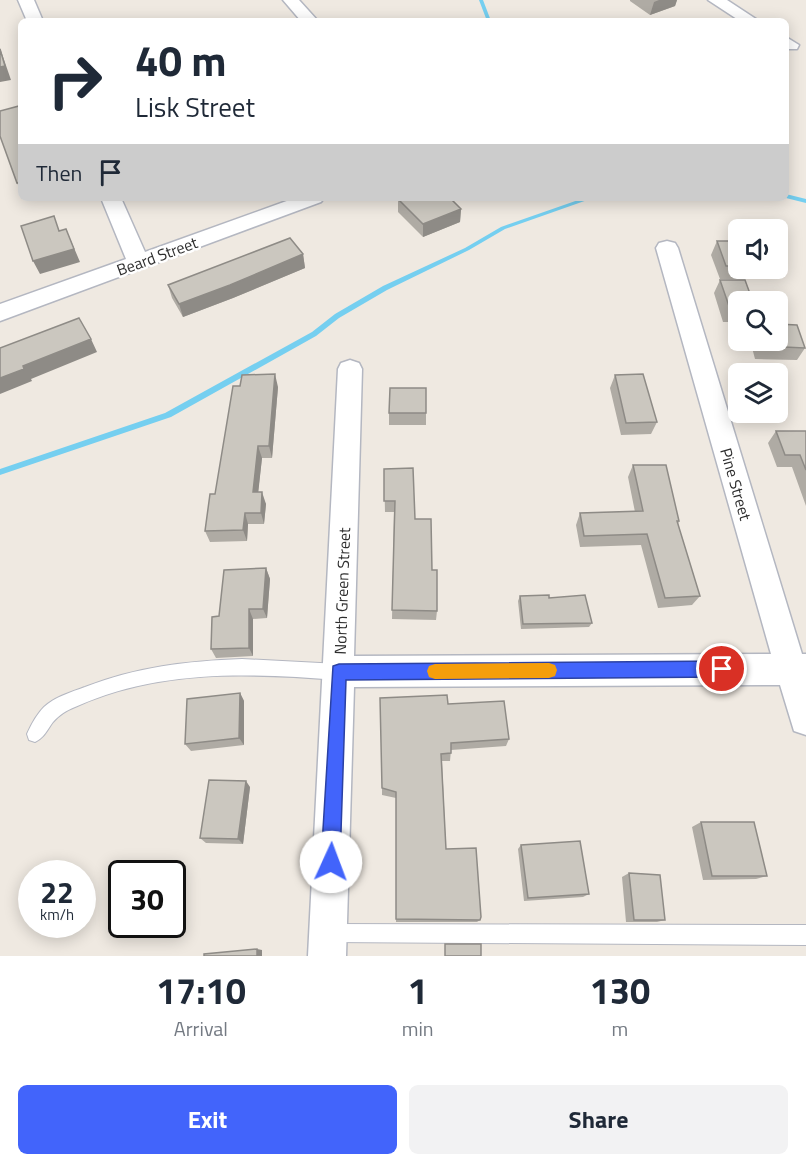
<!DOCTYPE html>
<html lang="en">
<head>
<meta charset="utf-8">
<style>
  body { margin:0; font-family:"Titillium Web",sans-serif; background:#f2f2f3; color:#1f2937; height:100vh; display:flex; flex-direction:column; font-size:22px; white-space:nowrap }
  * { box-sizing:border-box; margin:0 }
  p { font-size:20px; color:#747a83 }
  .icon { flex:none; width:33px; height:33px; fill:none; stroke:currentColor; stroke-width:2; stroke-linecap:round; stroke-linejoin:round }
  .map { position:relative; height:956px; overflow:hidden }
  .sheet { display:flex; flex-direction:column; background:#fff; flex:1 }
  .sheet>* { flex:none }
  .guide { position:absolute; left:18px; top:18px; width:771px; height:183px; border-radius:9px; box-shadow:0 3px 15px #0003; background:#fff; color:#1f2937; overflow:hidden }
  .fabs { position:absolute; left:728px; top:219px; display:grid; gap:12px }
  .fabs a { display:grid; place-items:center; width:60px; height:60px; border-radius:9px; background:#fff; box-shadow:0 3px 15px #0003; font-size:30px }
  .speed { position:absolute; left:18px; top:860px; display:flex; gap:12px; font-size:30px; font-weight:700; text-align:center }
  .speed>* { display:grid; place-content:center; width:78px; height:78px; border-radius:50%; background:#fff; box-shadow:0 3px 15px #0003; line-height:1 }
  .speed small { font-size:15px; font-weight:400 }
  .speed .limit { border:3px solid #111; border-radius:9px; background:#fff; color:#111 }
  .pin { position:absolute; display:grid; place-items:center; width:51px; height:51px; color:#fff; margin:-26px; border:3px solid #fff; border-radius:50%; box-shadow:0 2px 6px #0007 }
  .me { position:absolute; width:66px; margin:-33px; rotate:2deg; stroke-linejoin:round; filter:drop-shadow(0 0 4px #0008) }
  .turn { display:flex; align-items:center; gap:21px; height:126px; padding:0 18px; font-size:27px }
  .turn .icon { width:78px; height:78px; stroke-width:2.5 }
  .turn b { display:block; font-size:42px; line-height:51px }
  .then { display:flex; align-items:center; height:57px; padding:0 18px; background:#0003; gap:12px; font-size:22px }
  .eta { display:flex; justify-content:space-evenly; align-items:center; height:102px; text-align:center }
  .eta b { font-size:36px; font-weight:700; line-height:42px }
  .primary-button { display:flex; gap:12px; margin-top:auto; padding:12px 18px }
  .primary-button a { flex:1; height:69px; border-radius:9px; background:#4264fb; color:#fff; font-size:24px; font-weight:700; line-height:69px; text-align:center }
  .primary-button a+a { background:#f2f2f3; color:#1f2937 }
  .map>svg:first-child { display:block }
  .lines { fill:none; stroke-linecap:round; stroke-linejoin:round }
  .stream { fill:#75cff0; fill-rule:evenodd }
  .lane-casing { stroke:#b4b7c1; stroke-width:2 }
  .street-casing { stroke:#b4b7c1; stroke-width:3 }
  .lane { fill:#fff; fill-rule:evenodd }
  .street { fill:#fff; fill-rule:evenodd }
  .wall { fill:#afaba4 }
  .shaded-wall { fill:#8e8b86 }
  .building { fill:#cbc7bf; stroke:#8e8b86; stroke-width:1.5 }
  .route { fill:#4264fb; stroke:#2b41a3; stroke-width:1.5 }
  .slow { fill:#f59e0b }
  .labels { text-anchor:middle; stroke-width:5; stroke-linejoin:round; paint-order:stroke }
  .street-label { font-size:16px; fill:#2e2e2e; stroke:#fff }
</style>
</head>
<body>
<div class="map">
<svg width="806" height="956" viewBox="0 0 806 956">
  <rect width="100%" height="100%" fill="#efe9e1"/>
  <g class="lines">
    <path class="stream" d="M479,0H483L491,21H487Z
      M786,194L806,199V203L786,198Z
      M584,198H593L505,229L469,250L387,290L339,318L316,336L171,417L0,475V469L165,413L312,332L335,314L383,286L465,248L501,227Z"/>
    <g class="lane-casing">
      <path id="lane" d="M242,659L339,664L345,667L347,672L345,677L339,680C249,673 159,669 75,707C67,710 59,715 53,722C47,730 44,738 35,742L29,740L27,734C31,725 37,714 44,707C55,697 71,692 85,687C136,667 187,661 242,659Z
        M330,924L806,925V945L330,942L323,940L321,933L323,926Z"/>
    </g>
    <g class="street-casing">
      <path id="street" d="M18,0H34L43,21H27Z
        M283,0H299L318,21H301Z
        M708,0H727L759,21H740Z
        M786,37L799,45L797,49H786Z
        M101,198H121L145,252L295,198H324L321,202L0,321V304L126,259Z
        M667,241L675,243L678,248L802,654H806V735L794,731L780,685L354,687L346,956H308L338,369L341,363L350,360L359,363L362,369L354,656L771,654L656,248L659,243Z"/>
    </g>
    <use href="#lane" class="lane"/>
    <use href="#street" class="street"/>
  </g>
  <path class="wall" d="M630,0H677L675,6L650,15L630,1Z
    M398,199L461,209L460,222L423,237L398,212Z
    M717,241H738V268H752L747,279H720L711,255Z
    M303,254L305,268L233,298L183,317L172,298L168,285Z
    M720,280L738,302V322H723L714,293Z
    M750,340H777L805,348L797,360L755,359Z
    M615,375L657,422L651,434L621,435L610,388Z
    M278,387L272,458H262L258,492L266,504L264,524H248L247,541L210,542L205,531L215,494Z
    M389,413H426V425H389Z
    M776,431H806V506L792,467H777L768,443Z
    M633,465L679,521L678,524L700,596L692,605L658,608L641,545L580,547L576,525L580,513L635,512L628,477Z
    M384,469L415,519L432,570L437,611L436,620L392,619L394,512H385Z
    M266,568L270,579L267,618L253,619V656L216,658L211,649L219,616Z
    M520,596L549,598L592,623L589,627L521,629L518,601Z
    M240,693L244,701V745L191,751L185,744Z
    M448,704L509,739L506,746L451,750L450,761H442L446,849L480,920L477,922H396V798L382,795V788Z
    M250,787L243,844L206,843L200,838Z
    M701,822L767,876L756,879L703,880L692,827Z
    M521,845L589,894L583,897L524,901L518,849Z
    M629,873L665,920L657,922H626L622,877Z"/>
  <path class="shaded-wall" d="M659,0H677L675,6L650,15L654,2Z
    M0,48L11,80L0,82Z
    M21,182V190L17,183Z
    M461,209L460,222L423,237V224Z
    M66,229L80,262L40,274L33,261Z
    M303,254L305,268L233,298L183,317L179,304Z
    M91,339L97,352L31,379L32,381L0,394V378L23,366Z
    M275,374L278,387L272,458L269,446Z
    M258,446L262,458L257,504L253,492Z
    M262,492L266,504L264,524L261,513Z
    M245,513L248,524L247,541L243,530Z
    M266,568L270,579L267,618L263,609Z
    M249,609L253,619V656L249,648Z
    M240,693L244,701V745L239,738Z
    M246,781L250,787L243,844L238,839Z
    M257,949L262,950V956H257Z"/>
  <path class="building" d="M0,49L5,66L0,67Z
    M19,106L21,110V182L17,183L0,136V111Z
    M401,198H450L461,209L423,224L398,199Z
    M54,216L59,231L66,229L74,249L33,261L21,226Z
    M290,238L303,254L230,285L179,304L168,285Z
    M717,241H738V266H726Z
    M720,280H745L753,302H738V309H730Z
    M79,318L91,339L23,366L24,369L0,378V348Z
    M777,324L797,325L805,348L762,346L760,340H777Z
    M275,374L269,446H258L253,492H262L261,513H245L243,530L205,531L210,494H215L233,386H240L242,375Z
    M643,374L657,422L626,423L615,375Z
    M390,388H426V413H389Z
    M776,431H806V470L800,455H785Z
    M633,465H666L679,521H677L700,596L665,598L647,534L584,536L580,513L643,511Z
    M413,468L415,519H431L432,570H437V611L392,610L395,501H384V469Z
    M266,568L263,609H249V648L211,649L212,617L219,616L224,570Z
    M549,595V598L585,595L592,623L523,624L520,596Z
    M240,693L239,738L185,744L187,699Z
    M447,695L448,704L504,701L509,739L451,743V753L441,754L446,849L476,848L481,917L480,920L396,919V792L382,788L380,698Z
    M209,780L246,781L238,839L200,838Z
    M701,822H754L767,876H712Z
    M580,841L589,894L528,898L521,845Z
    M629,873L660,875L665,920H634Z
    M445,944H481V956H445Z
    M257,949V956H204V954Z"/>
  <path class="route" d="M722,661L728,664L730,669L728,675L722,677L346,680L340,862L337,868L331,871L324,868L321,862L333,666L339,664Z"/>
  <path class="slow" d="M549,663L555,665L557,670L555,676L549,678L435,679L429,677L427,671L429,666L435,664Z"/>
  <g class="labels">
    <g class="street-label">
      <text transform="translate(157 256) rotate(-20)" y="6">Beard Street</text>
      <text transform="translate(736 484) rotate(74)" y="6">Pine Street</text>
      <text transform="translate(342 591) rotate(-88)" y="6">North Green Street</text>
    </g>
  </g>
</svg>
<div class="fabs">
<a><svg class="icon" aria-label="sound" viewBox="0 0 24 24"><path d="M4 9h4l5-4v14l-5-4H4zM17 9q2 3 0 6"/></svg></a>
<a><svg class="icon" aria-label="search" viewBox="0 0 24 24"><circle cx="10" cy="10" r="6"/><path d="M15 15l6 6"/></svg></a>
<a><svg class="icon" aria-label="layers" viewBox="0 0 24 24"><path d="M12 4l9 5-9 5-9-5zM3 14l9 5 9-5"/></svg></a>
</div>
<div class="speed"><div>22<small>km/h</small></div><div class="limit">30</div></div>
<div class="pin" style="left:722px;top:669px;background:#d93025"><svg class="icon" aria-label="arrive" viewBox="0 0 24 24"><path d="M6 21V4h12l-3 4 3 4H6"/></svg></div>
<svg class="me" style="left:331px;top:862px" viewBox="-20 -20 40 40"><circle r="19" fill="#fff"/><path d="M0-13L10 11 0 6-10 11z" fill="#4264fb"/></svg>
<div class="guide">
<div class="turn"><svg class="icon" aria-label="right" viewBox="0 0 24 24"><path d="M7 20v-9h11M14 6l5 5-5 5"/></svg><div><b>40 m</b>Lisk Street</div></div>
<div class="then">Then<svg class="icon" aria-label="arrive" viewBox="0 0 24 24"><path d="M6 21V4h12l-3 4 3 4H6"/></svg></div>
</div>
</div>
<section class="sheet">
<div class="eta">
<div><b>17:10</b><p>Arrival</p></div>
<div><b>1</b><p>min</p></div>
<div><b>130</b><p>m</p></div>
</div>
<div class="primary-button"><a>Exit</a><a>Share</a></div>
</section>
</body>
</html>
